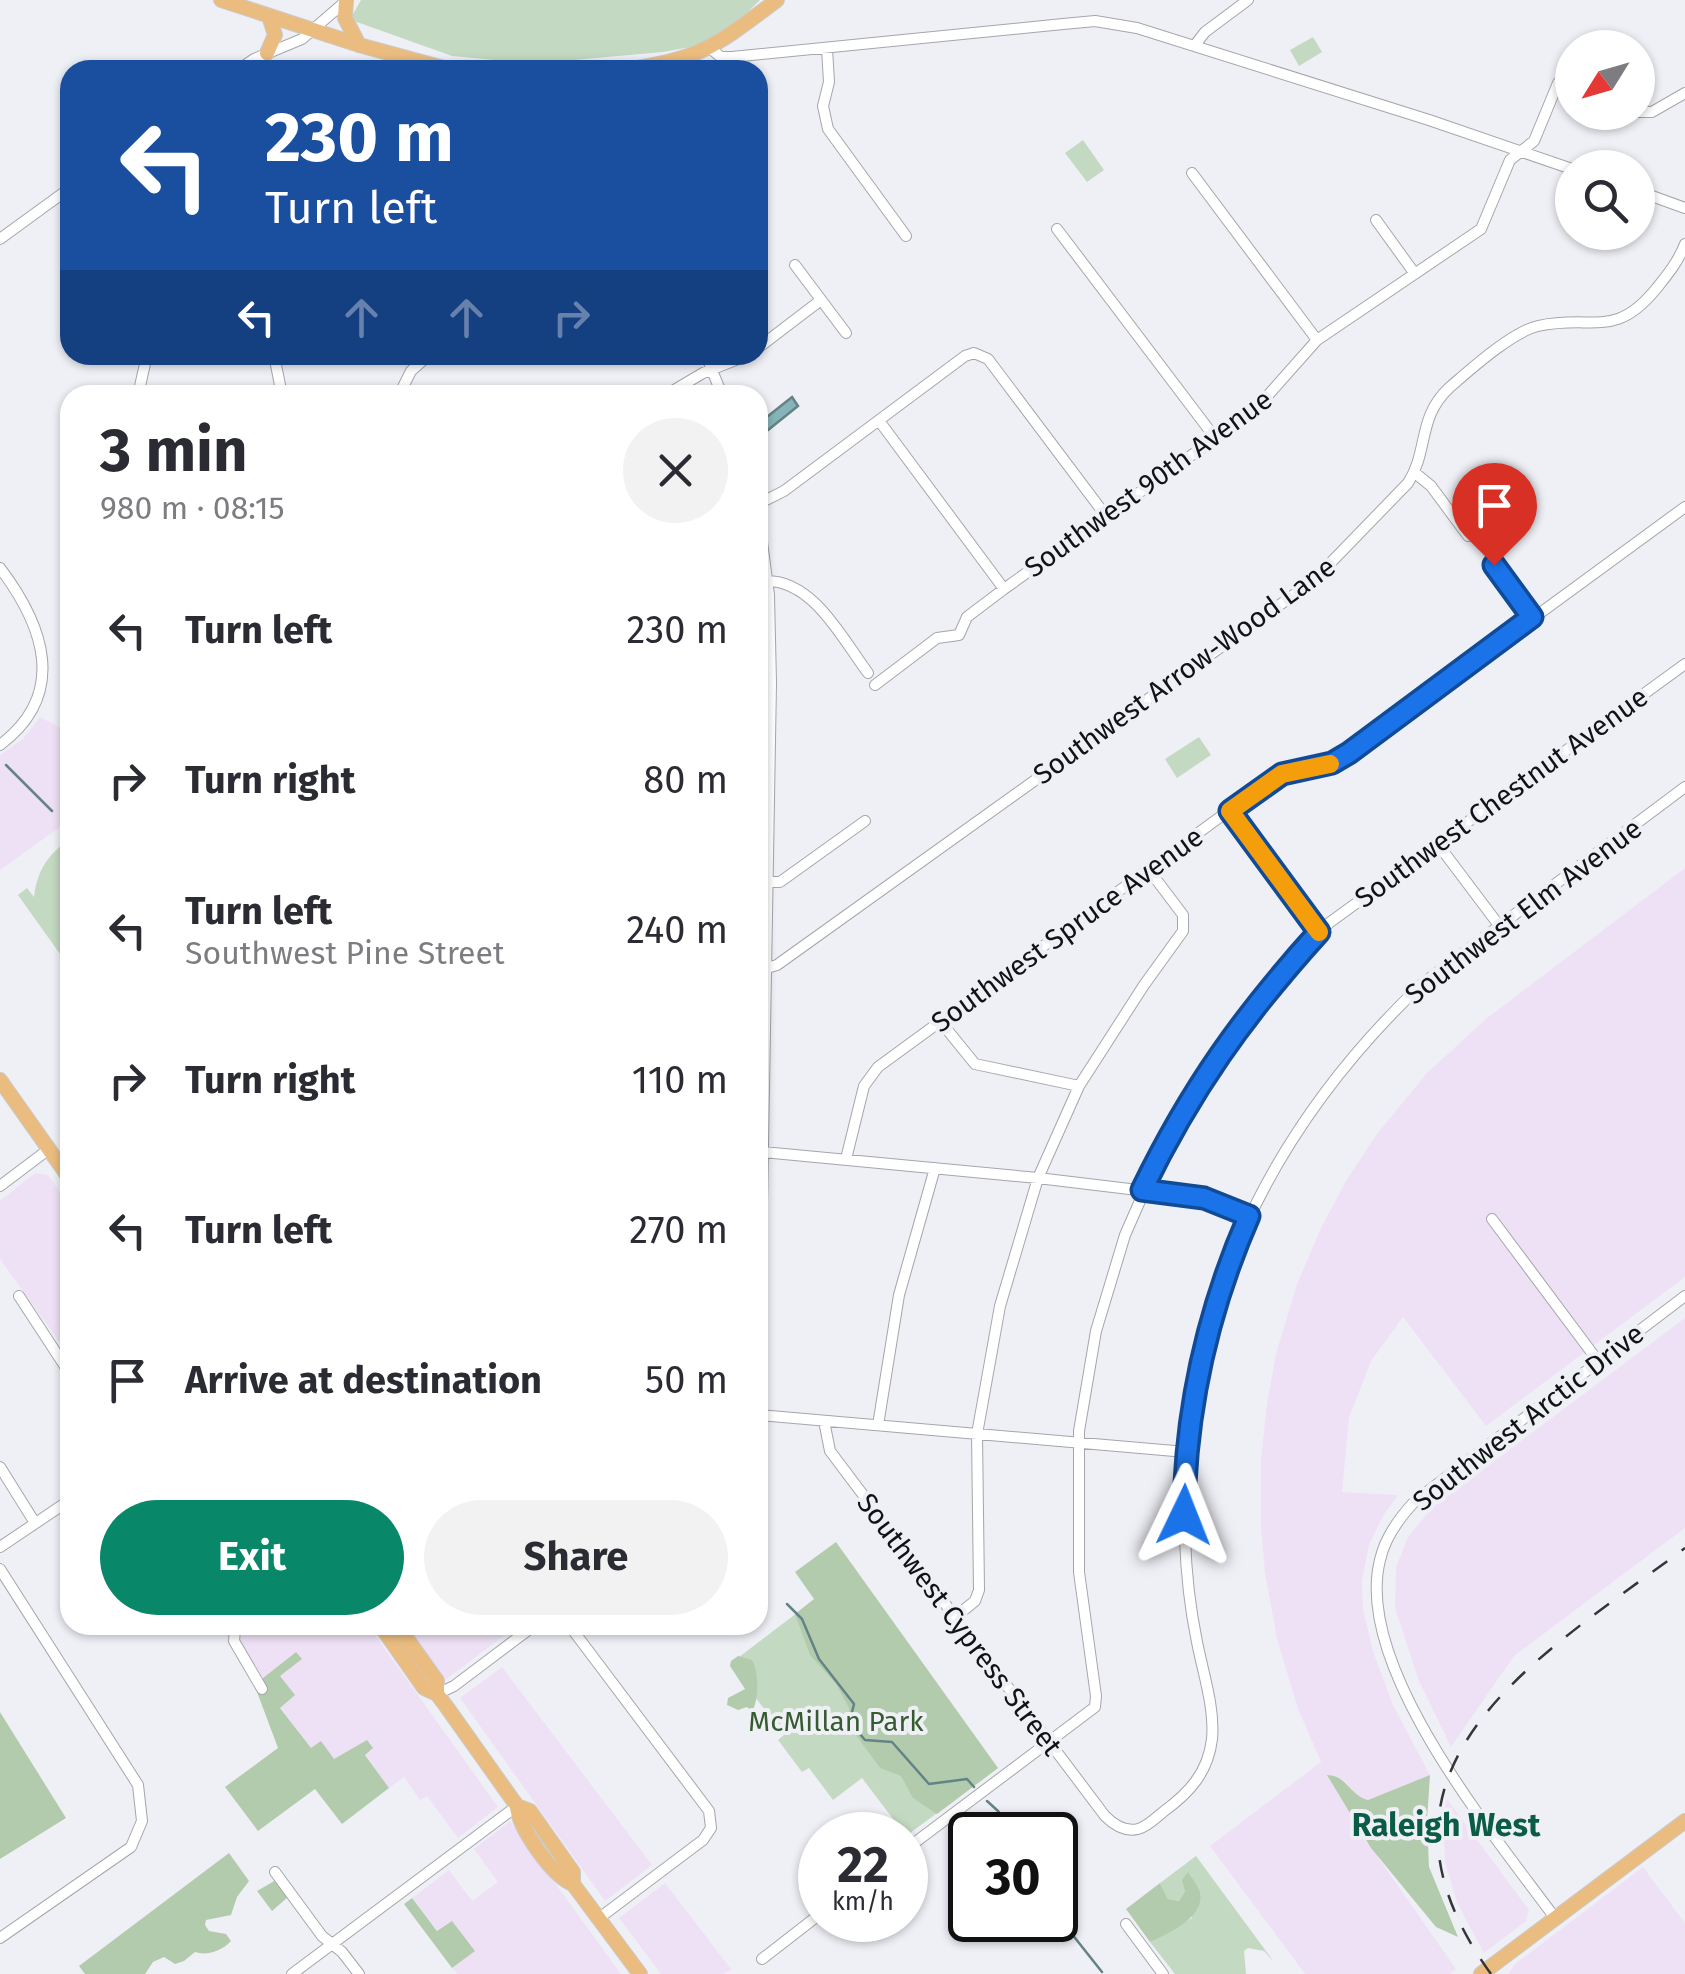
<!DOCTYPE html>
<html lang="en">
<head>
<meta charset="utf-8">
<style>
  body { margin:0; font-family:"Fira Sans",sans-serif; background:#f2f2f3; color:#2b2b33; height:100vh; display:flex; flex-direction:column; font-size:38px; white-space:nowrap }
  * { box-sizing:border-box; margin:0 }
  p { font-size:32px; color:#7c7c81 }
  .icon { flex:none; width:55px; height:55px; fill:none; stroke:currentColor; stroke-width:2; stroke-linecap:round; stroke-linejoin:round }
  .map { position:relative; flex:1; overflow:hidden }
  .side { position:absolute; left:60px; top:385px; width:708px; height:1250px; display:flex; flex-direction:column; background:#fff; border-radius:30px; box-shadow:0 2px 8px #0004 }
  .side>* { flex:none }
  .hud { position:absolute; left:60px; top:60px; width:708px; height:305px; border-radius:30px; box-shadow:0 2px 8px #0004; background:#1a4fa0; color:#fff; overflow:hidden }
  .needle { width:65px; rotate:233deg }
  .controls { position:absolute; left:1555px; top:30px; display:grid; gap:20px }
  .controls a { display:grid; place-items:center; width:100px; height:100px; border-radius:50%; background:#fff; box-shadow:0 2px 8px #0004; font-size:50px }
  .speed { position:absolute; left:798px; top:1812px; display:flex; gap:20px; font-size:50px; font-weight:700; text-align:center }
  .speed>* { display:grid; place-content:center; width:130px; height:130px; border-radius:50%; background:#fff; box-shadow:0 2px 8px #0004; line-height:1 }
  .speed small { font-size:25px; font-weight:400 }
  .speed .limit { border:5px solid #111; border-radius:15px; background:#fff; color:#111 }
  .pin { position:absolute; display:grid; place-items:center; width:85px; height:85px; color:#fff; margin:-102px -42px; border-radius:50% 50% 50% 0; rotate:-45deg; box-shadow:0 0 10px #0007 }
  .pin .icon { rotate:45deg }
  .me { position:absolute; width:110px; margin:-55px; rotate:2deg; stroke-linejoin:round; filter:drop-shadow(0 0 8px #0008) }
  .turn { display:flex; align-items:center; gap:35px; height:210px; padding:0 40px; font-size:45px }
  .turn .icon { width:130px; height:130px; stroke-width:2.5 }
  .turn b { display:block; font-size:70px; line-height:85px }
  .lanes { display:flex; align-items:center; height:95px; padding:0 40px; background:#0003; justify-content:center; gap:50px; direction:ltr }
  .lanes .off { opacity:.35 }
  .round { display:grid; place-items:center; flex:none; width:105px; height:105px; border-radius:52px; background:#f2f2f3 }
  .summary { display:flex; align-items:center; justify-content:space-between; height:170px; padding:0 40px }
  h1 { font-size:60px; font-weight:700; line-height:75px }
  .action { display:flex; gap:20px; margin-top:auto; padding:20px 40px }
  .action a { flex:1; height:115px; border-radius:60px; background:#088769; color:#fff; font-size:40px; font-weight:700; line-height:115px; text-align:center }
  .action a+a { background:#f2f2f3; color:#2b2b33 }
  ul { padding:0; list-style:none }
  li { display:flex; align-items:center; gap:30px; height:150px; padding:0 40px }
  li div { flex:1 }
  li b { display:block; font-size:38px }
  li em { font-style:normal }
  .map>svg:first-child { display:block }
  .commercial { fill:#eee1f5 }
  .green { fill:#c4d9c1 }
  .forest { fill:#b2cbad }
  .water { fill:#87b4b8; stroke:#648387; stroke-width:2.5 }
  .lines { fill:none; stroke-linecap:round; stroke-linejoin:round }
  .stream { stroke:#648387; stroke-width:2.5 }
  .minor-casing { stroke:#a4a6ab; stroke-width:12 }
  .major-casing { stroke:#cbcbcb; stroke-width:16 }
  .minor { stroke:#fff; stroke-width:10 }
  .major { stroke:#eabc7f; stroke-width:14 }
  .rail { stroke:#343538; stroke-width:2.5; stroke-dasharray:18 18; stroke-linecap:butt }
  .route-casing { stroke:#114b97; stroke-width:25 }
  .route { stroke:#1a73e8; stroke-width:18 }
  .slow { stroke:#f59e0b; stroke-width:18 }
  .labels { text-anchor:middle; stroke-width:8; stroke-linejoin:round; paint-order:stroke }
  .street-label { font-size:28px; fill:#111214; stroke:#eff0f6 }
  .park-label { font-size:28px; fill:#375b31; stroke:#eff0f6 }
  .quarter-label { font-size:32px; font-weight:bold; fill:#0b5c47; stroke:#eff0f6 }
</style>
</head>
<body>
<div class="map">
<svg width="1685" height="1974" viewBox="0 0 1685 1974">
  <rect width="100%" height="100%" fill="#eff0f6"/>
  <path class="commercial" d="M40,717L70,733V820L0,870V755L23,739Z
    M1685,868V1277L1486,1426L1403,1317L1371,1361L1349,1418L1342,1492L1398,1495L1383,1516L1369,1545L1362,1581L1363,1609L1373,1651L1393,1705L1430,1775L1368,1800L1357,1796L1343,1779L1359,1830L1456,1969L1450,1974H1305L1210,1846L1321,1762L1298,1709L1277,1639L1265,1573L1261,1527V1459L1267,1403L1276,1354L1297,1284L1321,1228L1346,1181L1376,1135L1427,1073L1487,1018Z
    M35,1173L48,1175L70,1206V1357L0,1259V1201Z
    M1685,1318V1528L1514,1656L1451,1747L1419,1681L1395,1608L1396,1567L1408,1537L1433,1507Z
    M242,1625H368L498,1807L458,1838L427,1796L420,1800L404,1777L389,1788L365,1754L334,1759L311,1749L280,1707V1675L301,1659L296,1652L263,1678L238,1639L246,1633Z
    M405,1625H518L444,1681Z
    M502,1667L652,1865L605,1901L460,1698Z
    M1447,1799L1529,1910L1526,1921L1484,1953L1457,1903L1445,1862L1443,1818Z
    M510,1821L621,1974H457L452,1968L474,1950L438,1931L412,1898L449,1870L472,1901L498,1882L474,1849Z
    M1643,1867L1685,1923V1974H1508L1515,1964Z
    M665,1883L731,1969L724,1974H661L619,1918Z"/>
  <path class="green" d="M361,0H760L743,17L702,45L663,52L551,62L525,63L452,56L354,21L352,16Z
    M1313,37L1322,52L1299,66L1290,50Z
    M1083,140L1104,170L1087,182L1065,153Z
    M1199,737L1211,755L1177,778L1165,759Z
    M70,840V968L18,895L27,888L34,897C37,871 48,853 70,840Z
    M814,1600L998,1768L906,1836L862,1778L833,1800L809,1768L802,1772L778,1740L784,1735L730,1664Z
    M1196,1856L1274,1962L1264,1951L1248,1948L1244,1951L1246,1974H1175L1150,1942L1192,1918L1185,1891L1179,1901L1168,1899L1160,1883Z"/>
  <path class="forest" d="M836,1542L998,1768L937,1814L913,1798L901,1776L880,1768L850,1727L849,1708L836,1684L810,1655L795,1614L814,1599L795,1572Z
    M296,1652L302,1659L280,1676L295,1695L280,1708L311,1748L321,1741L334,1759L367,1740L373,1748L365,1755L389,1788L342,1824L315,1789L258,1831L225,1787L278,1748L257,1692L263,1678Z
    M738,1656L752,1660C759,1672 759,1700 752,1712L747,1707L738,1710L727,1705L728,1698L745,1689L730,1666L731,1661Z
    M0,1712L66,1818L0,1859Z
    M1327,1775C1348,1776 1349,1795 1368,1800L1430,1775L1427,1821L1429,1867L1458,1937L1436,1927L1371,1848Z
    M229,1853L249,1881L237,1897L231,1915L206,1920L205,1925L209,1931L226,1934L231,1941C222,1951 207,1956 195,1952L184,1961L175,1964L164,1957L153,1962L145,1974H85L79,1966Z
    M1188,1872C1191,1877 1199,1887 1200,1893C1205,1918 1167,1934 1150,1942L1126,1909L1160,1883L1168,1899L1179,1901L1185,1891L1182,1880Z
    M276,1880L288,1897L272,1911L257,1891Z
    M412,1898L437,1931L452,1921L475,1951L452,1968L404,1904Z"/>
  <path class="water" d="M792,397L798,406L758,438V424Z"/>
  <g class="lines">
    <path class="stream" d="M6,765L52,811
      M787,1604L802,1619L819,1659L854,1704L851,1716
      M854,1727L865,1740L892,1742L929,1784L967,1779L974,1787
      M987,1801L998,1811L1014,1835
      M1055,1903L1057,1908
      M1064,1924L1102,1972"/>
    <g class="minor-casing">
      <path id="minor" d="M1195,45L1205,32L1248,0
        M711,49L721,57H732L1063,24L1095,21L1137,28L1429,120L1572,169
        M827,49L829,82L823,106L828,129L906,236
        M238,70L254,59L302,39L346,1
        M1632,112H1652L1685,93
        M1192,173L1317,340
        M1638,191L1685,208
        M1376,220L1415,274
        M1057,229L1216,439
        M0,239L70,188
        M795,265L846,333
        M758,348L821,300
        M274,355L282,395
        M706,355L722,395
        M138,395L147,355
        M399,395L411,371L429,355
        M666,395L703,373L748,355
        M880,422L1004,589
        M1415,473L1431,486L1468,536
        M758,504L784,491L965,356L974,353L988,359L1106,516
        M758,512L769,595L771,683L758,1435
        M1493,565L1533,617
        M0,568C44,626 68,694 0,745
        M767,581C814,581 843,640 868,673
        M875,685L937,638L959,635L967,617L1004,589L1255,410L1317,340L1481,229L1510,160L1534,141L1558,83L1572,88
        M1231,811L1319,932
        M1437,843L1498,924
        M768,882H780L865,821
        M767,968L777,965L1313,581L1408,483C1429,450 1417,417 1450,387C1471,369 1512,332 1538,326C1593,314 1614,340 1656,289C1668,274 1678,262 1685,244
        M940,1021L975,1064L1079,1086
        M763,1152L1038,1178L1204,1198L1249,1216
        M846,1159L864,1086L878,1067L1268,782C1294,767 1323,769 1349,753L1685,507
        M0,1186L49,1149
        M1492,1219L1598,1361
        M19,1296L70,1374
        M760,1415L1186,1452
        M824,1421L830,1451L1105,1816C1114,1825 1125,1832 1138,1829C1147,1827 1156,1818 1163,1812C1189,1793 1208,1773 1212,1739C1215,1708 1203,1673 1197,1642C1190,1608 1186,1572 1185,1537C1175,1320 1267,1131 1422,984L1685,787
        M878,1425L899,1295L935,1168
        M0,1467L35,1523
        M0,1547L70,1500
        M0,1569L138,1785L142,1821L131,1847L0,1938
        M955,1617L975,1601L979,1590L977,1434L1000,1306L1038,1178L1079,1086L1144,985L1183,931V915L1149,870
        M232,1625L235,1630L234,1641L262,1689
        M569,1625L709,1811L711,1828L703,1840L598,1919
        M437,1694L454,1686L535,1625
        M905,1850L1095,1707L1096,1696L1079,1572V1431L1096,1331L1125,1235L1168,1137L1227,1042L1281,975L1329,923L1685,664
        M275,1872L322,1936L342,1952L359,1974
        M1555,1918C1495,1836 1353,1667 1380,1560C1385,1537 1400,1517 1415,1501L1685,1296
        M1126,1924L1163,1974
        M762,1959L820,1914
        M292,1974L517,1806"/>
    </g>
    <g class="major-casing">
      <path id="major" d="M221,0L359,45L451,70
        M346,0L345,18L359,45
        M267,53L275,35L269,16
        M622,70C700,60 716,46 777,0
        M0,1080L70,1179
        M380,1625L424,1688L437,1694L446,1706L517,1806C518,1827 553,1877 573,1884
        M397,1625L437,1681V1694
        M517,1806L530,1811L573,1872V1884L640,1974
        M1481,1974L1685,1821"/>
    </g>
    <use href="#minor" class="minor"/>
    <use href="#major" class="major"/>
    <path class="rail" d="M1491,1974C1342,1768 1538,1658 1685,1548"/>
  </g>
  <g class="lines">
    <g class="route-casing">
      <path id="route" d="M1184,1515C1185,1410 1207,1312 1249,1216L1204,1198L1142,1190C1191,1089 1243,1016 1319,932L1230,811L1282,774L1332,763L1349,753L1532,617L1494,565"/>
    </g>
    <use href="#route" class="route"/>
    <path class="slow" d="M1319,932L1230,811L1282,774L1330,764"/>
  </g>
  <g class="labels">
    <g class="street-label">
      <text transform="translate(1148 483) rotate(-36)" y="10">Southwest 90th Avenue</text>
      <text transform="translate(1184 670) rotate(-36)" y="10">Southwest Arrow-Wood Lane</text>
      <text transform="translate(1501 797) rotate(-36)" y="10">Southwest Chestnut Avenue</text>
      <text transform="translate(1523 911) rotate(-37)" y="10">Southwest Elm Avenue</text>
      <text transform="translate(1067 929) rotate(-36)" y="10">Southwest Spruce Avenue</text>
      <text transform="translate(1528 1417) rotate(-38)" y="10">Southwest Arctic Drive</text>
      <text transform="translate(960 1624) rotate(53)" y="10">Southwest Cypress Street</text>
    </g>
    <g class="park-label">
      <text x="836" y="1731">McMillan Park</text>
    </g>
    <g class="quarter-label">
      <text x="1446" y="1836">Raleigh West</text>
    </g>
  </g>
</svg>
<div class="controls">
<a><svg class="needle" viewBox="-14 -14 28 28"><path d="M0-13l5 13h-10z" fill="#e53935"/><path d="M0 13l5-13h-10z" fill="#7c7c81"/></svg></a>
<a><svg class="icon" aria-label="search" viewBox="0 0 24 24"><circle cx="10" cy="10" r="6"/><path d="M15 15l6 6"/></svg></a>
</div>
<div class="speed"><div>22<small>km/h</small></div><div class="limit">30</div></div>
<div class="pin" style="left:1494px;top:565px;background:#d93025"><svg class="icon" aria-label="arrive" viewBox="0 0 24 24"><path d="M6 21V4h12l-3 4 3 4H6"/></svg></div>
<svg class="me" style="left:1184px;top:1515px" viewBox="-20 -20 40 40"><path d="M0-17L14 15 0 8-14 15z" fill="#1a73e8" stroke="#fff" stroke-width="4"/></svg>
<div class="hud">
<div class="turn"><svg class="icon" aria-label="left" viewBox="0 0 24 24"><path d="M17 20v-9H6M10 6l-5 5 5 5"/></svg><div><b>230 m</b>Turn left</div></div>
<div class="lanes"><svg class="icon" aria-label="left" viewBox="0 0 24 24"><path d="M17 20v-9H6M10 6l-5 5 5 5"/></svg><svg class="icon off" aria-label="ahead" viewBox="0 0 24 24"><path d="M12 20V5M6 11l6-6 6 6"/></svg><svg class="icon off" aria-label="ahead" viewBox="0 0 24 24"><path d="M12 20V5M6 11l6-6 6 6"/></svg><svg class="icon off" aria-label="right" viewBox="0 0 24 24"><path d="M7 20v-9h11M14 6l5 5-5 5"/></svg></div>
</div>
<section class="side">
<div class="summary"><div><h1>3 min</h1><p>980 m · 08:15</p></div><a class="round"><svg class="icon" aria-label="close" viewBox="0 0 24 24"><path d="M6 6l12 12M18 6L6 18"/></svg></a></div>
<ul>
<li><svg class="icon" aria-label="left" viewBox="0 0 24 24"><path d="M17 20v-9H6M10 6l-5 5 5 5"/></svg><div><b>Turn left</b></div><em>230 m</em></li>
<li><svg class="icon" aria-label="right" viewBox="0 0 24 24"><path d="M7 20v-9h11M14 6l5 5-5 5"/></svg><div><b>Turn right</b></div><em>80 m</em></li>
<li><svg class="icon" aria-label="left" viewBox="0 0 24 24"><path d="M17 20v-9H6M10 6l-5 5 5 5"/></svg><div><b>Turn left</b><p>Southwest Pine Street</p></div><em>240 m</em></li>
<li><svg class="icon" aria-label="right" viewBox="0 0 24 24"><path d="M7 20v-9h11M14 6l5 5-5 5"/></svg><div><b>Turn right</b></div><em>110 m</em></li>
<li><svg class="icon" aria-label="left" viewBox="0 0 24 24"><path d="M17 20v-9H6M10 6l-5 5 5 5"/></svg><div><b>Turn left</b></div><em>270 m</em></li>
<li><svg class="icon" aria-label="arrive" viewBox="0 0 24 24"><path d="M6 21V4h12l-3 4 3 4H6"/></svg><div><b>Arrive at destination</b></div><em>50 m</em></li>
</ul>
<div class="action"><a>Exit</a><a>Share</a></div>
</section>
</div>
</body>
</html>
